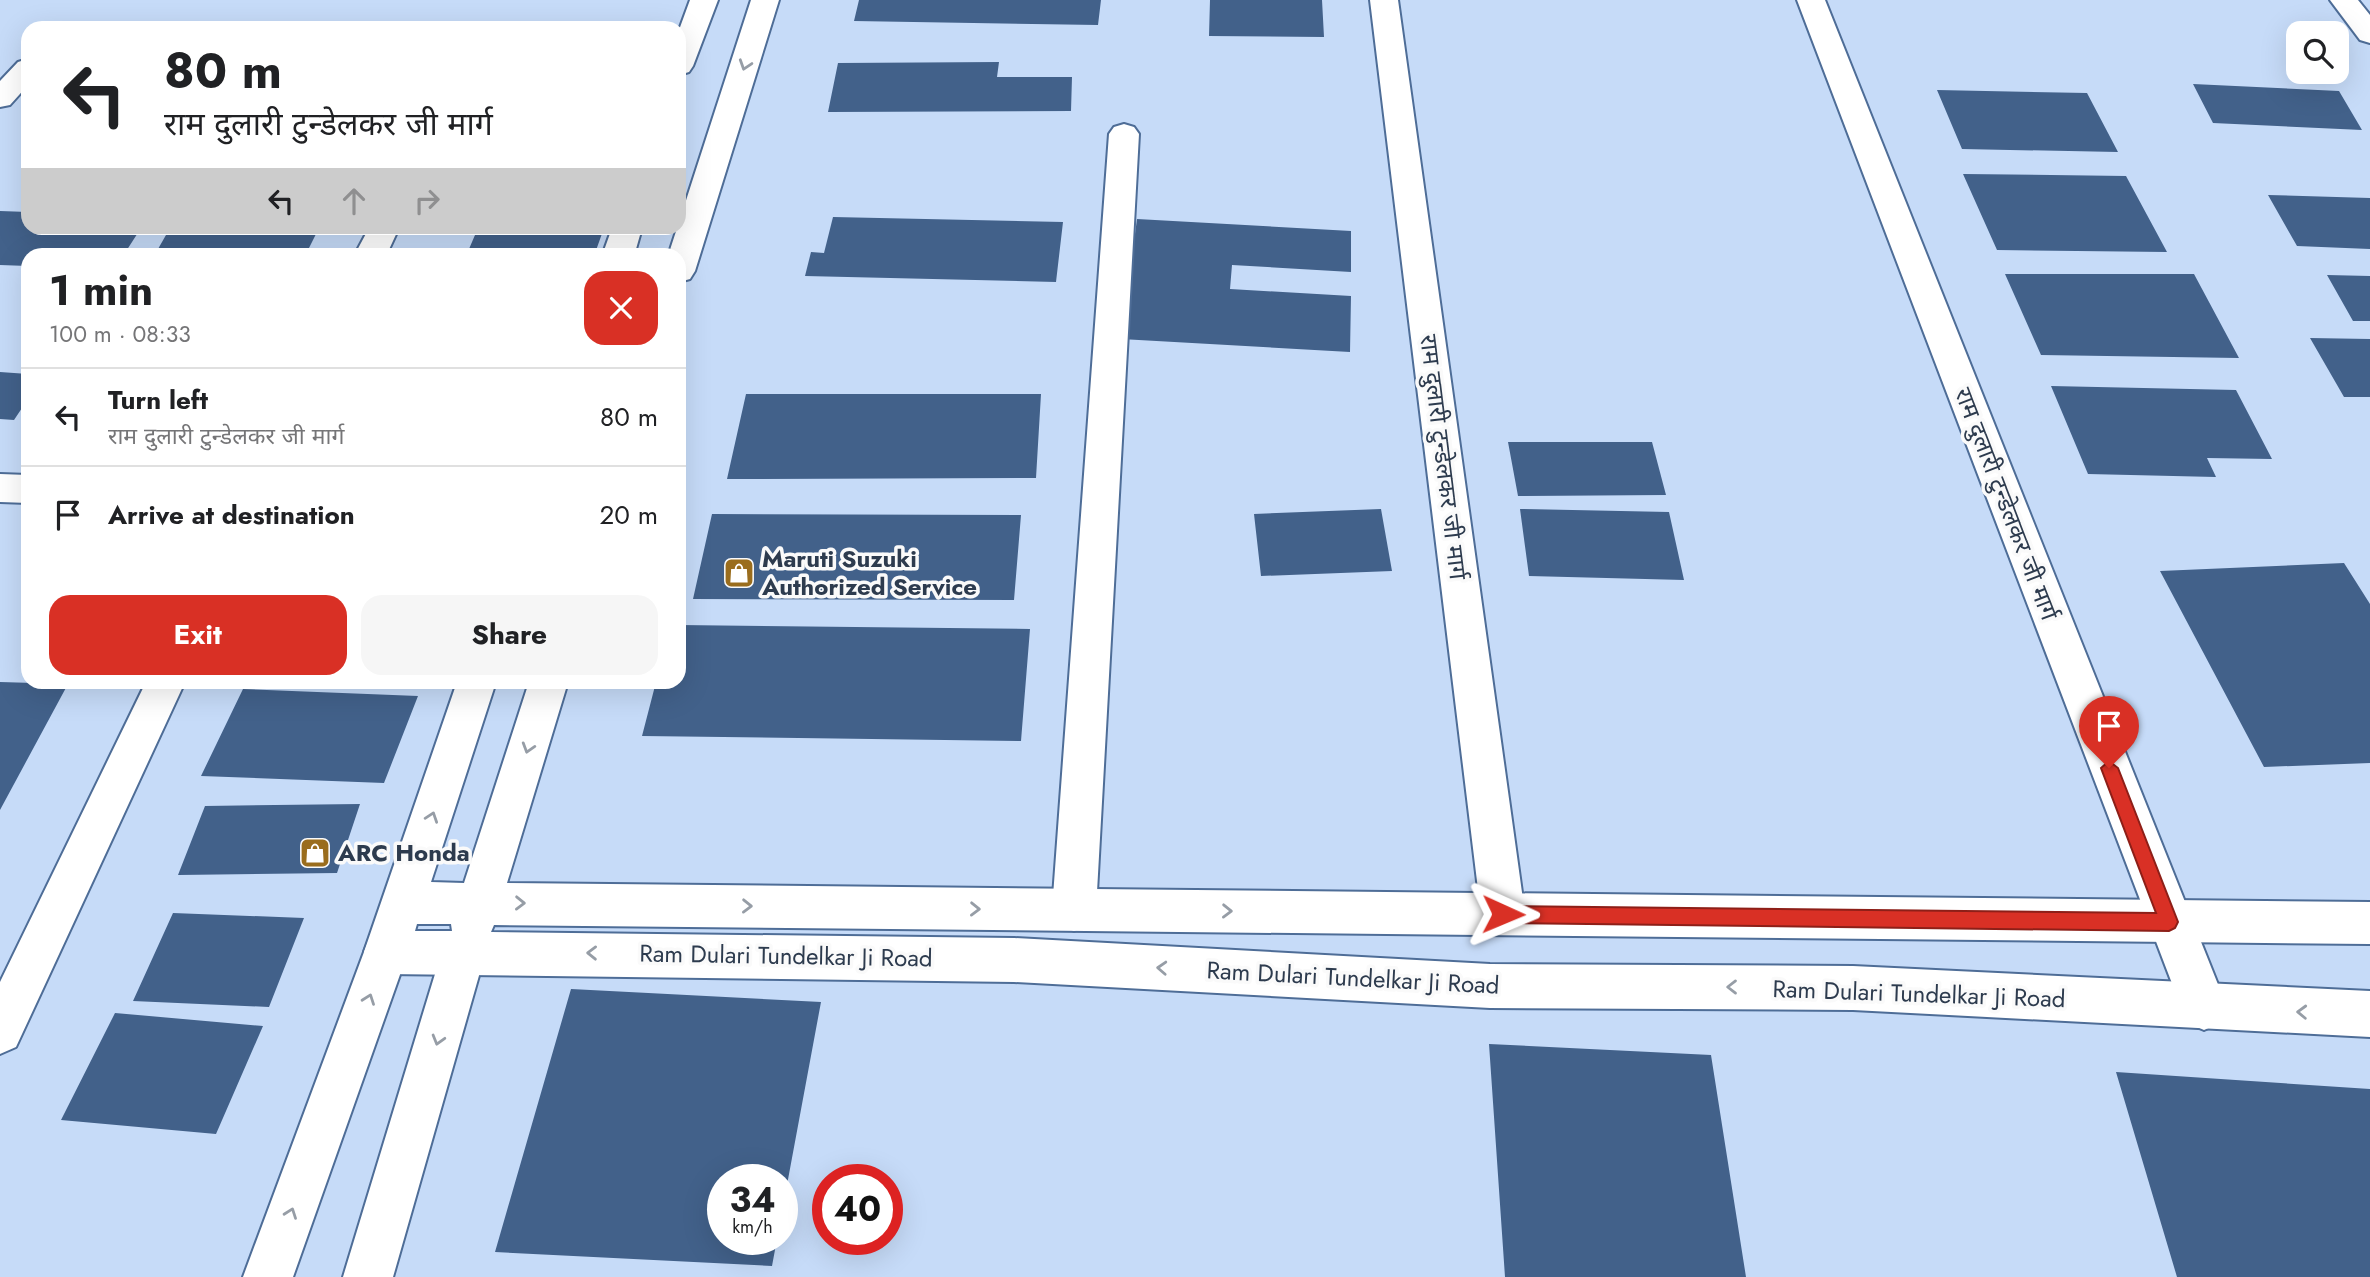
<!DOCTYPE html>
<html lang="en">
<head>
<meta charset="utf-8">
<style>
  body { margin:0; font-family:Jost,"Noto Sans Devanagari",sans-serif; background:#f6f6f6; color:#202124; height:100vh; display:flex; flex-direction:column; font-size:26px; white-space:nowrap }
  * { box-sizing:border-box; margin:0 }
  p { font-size:23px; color:#757577 }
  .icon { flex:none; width:38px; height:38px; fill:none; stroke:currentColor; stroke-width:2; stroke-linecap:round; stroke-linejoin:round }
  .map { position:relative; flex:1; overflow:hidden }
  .side { position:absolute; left:21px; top:248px; width:665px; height:441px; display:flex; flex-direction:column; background:#fff; border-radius:21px; box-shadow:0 7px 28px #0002 }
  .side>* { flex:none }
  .banner { position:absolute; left:21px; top:21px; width:665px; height:214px; border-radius:21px; box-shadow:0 7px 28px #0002; background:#fff; color:#202124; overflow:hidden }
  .fabs { position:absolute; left:2286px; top:21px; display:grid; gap:14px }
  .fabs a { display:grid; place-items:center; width:63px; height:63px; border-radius:14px; background:#fff; box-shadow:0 7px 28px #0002; font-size:35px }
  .speed { position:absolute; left:707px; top:1164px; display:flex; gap:14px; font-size:35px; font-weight:700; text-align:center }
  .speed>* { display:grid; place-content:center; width:91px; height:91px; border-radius:50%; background:#fff; box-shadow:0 7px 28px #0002; line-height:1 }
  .speed small { font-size:18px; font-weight:400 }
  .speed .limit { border:10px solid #d22; background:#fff; color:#111 }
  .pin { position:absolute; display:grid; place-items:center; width:60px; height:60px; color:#fff; margin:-72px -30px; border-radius:50% 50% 50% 0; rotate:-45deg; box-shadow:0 0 7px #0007 }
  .pin .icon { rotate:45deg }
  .me { position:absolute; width:77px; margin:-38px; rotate:91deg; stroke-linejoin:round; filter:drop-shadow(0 0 5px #0008) }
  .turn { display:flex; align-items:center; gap:24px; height:147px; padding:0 28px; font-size:32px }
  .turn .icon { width:91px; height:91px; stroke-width:2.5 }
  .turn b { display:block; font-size:49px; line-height:60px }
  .lanes { display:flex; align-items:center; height:66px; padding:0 28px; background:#0003; justify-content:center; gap:35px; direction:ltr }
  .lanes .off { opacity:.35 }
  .round { display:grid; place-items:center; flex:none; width:74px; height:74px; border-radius:21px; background:#f6f6f6 }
  .overview { display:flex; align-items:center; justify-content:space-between; height:119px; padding:0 28px }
  h1 { font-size:42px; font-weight:700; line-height:52px }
  .primary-button { display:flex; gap:14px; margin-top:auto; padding:14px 28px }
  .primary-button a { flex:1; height:80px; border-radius:21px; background:#d93025; color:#fff; font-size:28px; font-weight:700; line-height:80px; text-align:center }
  .primary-button a+a { background:#f6f6f6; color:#202124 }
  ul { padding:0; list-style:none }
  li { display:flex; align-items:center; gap:21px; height:98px; padding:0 28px; border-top:2px solid #e0e0e0 }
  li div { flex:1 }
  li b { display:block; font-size:26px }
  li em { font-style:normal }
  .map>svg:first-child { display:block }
  .building { fill:#42618a }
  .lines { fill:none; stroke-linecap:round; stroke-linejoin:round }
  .minor-casing { stroke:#4e6d97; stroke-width:4 }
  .tertiary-casing { stroke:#4e6d97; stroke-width:4 }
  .minor { fill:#fff; fill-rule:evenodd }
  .tertiary { fill:#fff; fill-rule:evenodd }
  .oneway { stroke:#969da6 }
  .route { fill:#d93025; stroke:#8d1f18; stroke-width:2 }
  .labels { text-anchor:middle; stroke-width:7; stroke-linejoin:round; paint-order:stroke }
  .street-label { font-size:24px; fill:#2d3b4e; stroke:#fafafa }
  .poi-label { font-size:24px; font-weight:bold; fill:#2d3b4e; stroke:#fafafa; text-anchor:start }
</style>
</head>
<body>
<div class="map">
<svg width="2370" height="1277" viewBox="0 0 2370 1277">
  <rect width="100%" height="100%" fill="#c6dbf8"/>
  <path class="building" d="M859,0H1101L1098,25L854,21Z
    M1210,0H1322L1324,37L1209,36Z
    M999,62L997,77H1072L1071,111L828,112L838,63Z
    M2193,84L2339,91L2362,130L2213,123Z
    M1937,90L2087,93L2118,152L1962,149Z
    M1963,174L2126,176L2167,252L1997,250Z
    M2268,195L2370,198V249L2297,246Z
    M0,211L28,212V228H141L123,256H28V266L0,265Z
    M833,217L1063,222L1056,282L805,276L811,252L824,253Z
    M1137,219L1351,231V272L1232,265L1230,289L1351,296L1350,352L1121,339Z
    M170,228H319L305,256H154Z
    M478,228H604L594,256H466Z
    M2005,274H2194L2239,358L2041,355Z
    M2327,275L2370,276V321H2353Z
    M2310,338L2370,339V397H2344Z
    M0,372L28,374V399L14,420L0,419Z
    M2051,386L2236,390L2272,459L2207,458L2216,477L2088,474Z
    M746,394H1041L1036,478L727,479Z
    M1508,442H1652L1666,495L1518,496Z
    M1381,509L1392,571L1261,576L1254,514Z
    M1520,509L1669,512L1684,580L1529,576Z
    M712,514L1021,515L1014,600L693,599Z
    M2344,563L2370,604V763L2264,767L2160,571Z
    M679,625L1030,629L1021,741L642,736L656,682H679Z
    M0,682L68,684L0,810Z
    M243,689L418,696L384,783L201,776Z
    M360,804L337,873L178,875L205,806Z
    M173,913L304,918L269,1007L133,1001Z
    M571,989L821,1002L784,1201L782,1180H723V1239H777L772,1266L495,1252Z
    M115,1013L263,1026L216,1134L61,1120Z
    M1489,1044L1711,1055L1746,1277H1505Z
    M2116,1072L2370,1089V1277H2177Z"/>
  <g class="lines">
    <g class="minor-casing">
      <path id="minor" d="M1370,0H1398L1525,914L1518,929L1503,935L1488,929L1481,914Z
        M1797,0H1825L2227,1007L2220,1023L2204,1030L2188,1023L2181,1007Z
        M2330,0H2358L2370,15V43L2360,40Z
        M28,59V85L10,105L0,107V81L18,62Z
        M1124,124L1134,127L1139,134L1096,910L1089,925L1074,931L1059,925L1052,910L1109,134L1114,127Z
        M369,228H399L386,256H354Z
        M0,474L28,475V503L0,502Z
        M146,682H185L16,1047L0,1054V982Z
        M464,929L480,936L486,951L393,1277H343L442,951L448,936Z
        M386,930L402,937L408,952L293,1277H243L364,952L370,937Z"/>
    </g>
    <g class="tertiary-casing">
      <path id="tertiary" d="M690,0H718L693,66L689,72L679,75V30Z
        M751,0H779L695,271L690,279L679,282V256H668Z
        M612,228H642L634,256H602Z
        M457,682H496L431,882L464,883L529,682H568L507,883L2370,902V944L494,925L491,932L1014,938L1490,964L1853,966L2370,991V1037L1853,1010L1490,1008L1014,982L386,974L370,967L364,952ZM417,924H451L452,931H415Z"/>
    </g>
    <use href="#minor" class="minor"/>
    <use href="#tertiary" class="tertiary"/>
  </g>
  <defs><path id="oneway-chevron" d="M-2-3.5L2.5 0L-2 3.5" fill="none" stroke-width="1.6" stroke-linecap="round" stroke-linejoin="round" transform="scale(1.75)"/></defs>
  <g class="oneway">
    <use href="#oneway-chevron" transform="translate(745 65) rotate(108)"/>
    <use href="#oneway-chevron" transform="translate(528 748) rotate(107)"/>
    <use href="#oneway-chevron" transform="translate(432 817) rotate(-71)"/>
    <use href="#oneway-chevron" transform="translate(520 903) rotate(1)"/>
    <use href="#oneway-chevron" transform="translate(747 906) rotate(1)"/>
    <use href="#oneway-chevron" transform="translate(975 909) rotate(1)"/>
    <use href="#oneway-chevron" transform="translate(1227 911) rotate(1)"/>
    <use href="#oneway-chevron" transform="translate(592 953) rotate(-179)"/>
    <use href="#oneway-chevron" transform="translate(1162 968) rotate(-177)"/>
    <use href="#oneway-chevron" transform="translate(1732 987) rotate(-180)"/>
    <use href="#oneway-chevron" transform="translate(369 999) rotate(-70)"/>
    <use href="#oneway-chevron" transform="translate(2302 1012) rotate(-178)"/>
    <use href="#oneway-chevron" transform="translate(438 1040) rotate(106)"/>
    <use href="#oneway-chevron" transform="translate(291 1213) rotate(-70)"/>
  </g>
  <path class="route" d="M2109,761L2118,768L2178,922L2175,928L2169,931L1503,923L1496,920L1494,914L1496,908L1503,906L2156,913L2101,768Z"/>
  <defs>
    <g id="shop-square" transform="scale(1.575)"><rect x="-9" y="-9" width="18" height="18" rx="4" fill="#9a6d1d" stroke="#fafafa"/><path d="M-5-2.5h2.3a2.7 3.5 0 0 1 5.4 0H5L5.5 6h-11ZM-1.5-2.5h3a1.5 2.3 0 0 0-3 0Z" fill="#fff"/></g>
  </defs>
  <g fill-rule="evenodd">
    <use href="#shop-square" x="739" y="573"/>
    <use href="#shop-square" x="315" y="853"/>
  </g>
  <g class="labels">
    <g class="street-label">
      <text transform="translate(1443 457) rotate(83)" y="8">राम दुलारी टुन्डेलकर जी मार्ग</text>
      <text transform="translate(2006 504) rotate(69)" y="8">राम दुलारी टुन्डेलकर जी मार्ग</text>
      <text transform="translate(786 956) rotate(1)" y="8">Ram Dulari Tundelkar Ji Road</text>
      <text transform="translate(1353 978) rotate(3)" y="8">Ram Dulari Tundelkar Ji Road</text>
      <text transform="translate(1919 994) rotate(2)" y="8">Ram Dulari Tundelkar Ji Road</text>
    </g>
    <g class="poi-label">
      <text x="762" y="567">Maruti Suzuki<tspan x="762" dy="28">Authorized Service</tspan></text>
      <text x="338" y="861">ARC Honda</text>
    </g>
  </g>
</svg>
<div class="fabs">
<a><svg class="icon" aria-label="search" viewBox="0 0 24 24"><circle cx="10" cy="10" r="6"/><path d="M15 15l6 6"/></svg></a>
</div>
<div class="speed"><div>34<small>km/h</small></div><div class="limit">40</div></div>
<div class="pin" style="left:2109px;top:768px;background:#d93025"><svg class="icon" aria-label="arrive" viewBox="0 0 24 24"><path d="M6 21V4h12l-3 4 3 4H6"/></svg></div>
<svg class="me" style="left:1503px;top:914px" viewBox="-20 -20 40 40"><path d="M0-17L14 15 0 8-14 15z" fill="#d93025" stroke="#fff" stroke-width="4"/></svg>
<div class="banner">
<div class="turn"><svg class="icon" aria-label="left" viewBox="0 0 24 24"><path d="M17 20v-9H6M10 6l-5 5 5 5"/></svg><div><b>80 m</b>राम दुलारी टुन्डेलकर जी मार्ग</div></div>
<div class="lanes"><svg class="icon" aria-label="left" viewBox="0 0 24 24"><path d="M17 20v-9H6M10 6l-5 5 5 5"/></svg><svg class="icon off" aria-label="ahead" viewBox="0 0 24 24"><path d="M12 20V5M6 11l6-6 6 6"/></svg><svg class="icon off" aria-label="right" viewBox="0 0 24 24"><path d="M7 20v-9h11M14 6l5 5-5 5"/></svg></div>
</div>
<section class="side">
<div class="overview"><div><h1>1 min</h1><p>100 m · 08:33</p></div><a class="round" style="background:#d93025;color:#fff"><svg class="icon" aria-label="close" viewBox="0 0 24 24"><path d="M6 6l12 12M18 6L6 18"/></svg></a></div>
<ul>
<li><svg class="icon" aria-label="left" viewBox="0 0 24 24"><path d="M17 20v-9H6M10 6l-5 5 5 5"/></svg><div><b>Turn left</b><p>राम दुलारी टुन्डेलकर जी मार्ग</p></div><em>80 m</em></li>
<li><svg class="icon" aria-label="arrive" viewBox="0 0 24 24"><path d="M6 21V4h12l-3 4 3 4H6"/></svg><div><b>Arrive at destination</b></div><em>20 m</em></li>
</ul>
<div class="primary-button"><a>Exit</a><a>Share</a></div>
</section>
</div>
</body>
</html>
